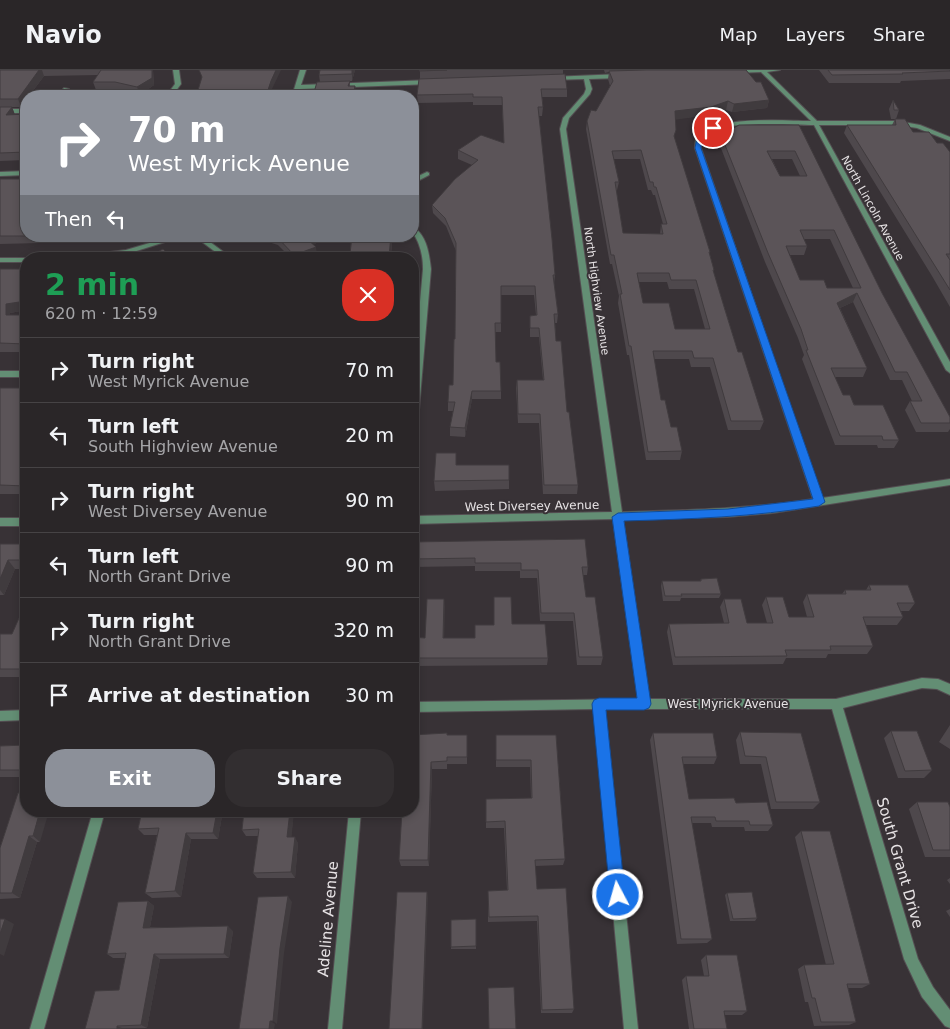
<!DOCTYPE html>
<html lang="en">
<head>
<meta charset="utf-8">
<style>
  body { margin:0; font-family:"DejaVu Sans",sans-serif; background:#322e30; color:#f1f3f6; height:100vh; display:flex; flex-direction:column; font-size:19px; white-space:nowrap }
  * { box-sizing:border-box; margin:0 }
  p { font-size:16px; color:#a5a5a8 }
  .icon { flex:none; width:28px; height:28px; fill:none; stroke:currentColor; stroke-width:2; stroke-linecap:round; stroke-linejoin:round }
  .map { position:relative; flex:1; overflow:hidden }
  .details { position:absolute; left:20px; top:182px; width:399px; height:565px; display:flex; flex-direction:column; background:#2a2628; border-radius:20px; box-shadow:0 2px 8px #0003,0 0 0 1px #464345 }
  .details>* { flex:none }
  .hud { position:absolute; left:20px; top:20px; width:399px; height:152px; border-radius:20px; box-shadow:0 2px 8px #0003,0 0 0 1px #464345; background:#8c9099; color:#fff; overflow:hidden }
  .pin { position:absolute; display:grid; place-items:center; width:42px; height:42px; color:#fff; margin:-21px; border:2px solid #fff; border-radius:50%; box-shadow:0 1px 5px #0007 }
  .me { position:absolute; width:55px; margin:-28px; rotate:354deg; stroke-linejoin:round; filter:drop-shadow(0 0 4px #0008) }
  .turn { display:flex; align-items:center; gap:18px; height:105px; padding:0 25px; font-size:22px }
  .turn .icon { width:65px; height:65px; stroke-width:2.5 }
  .turn b { display:block; font-size:35px; line-height:42px }
  .then { display:flex; align-items:center; height:48px; padding:0 25px; background:#0003; gap:10px; font-size:19px }
  .round { display:grid; place-items:center; flex:none; width:52px; height:52px; border-radius:20px; background:#322e30 }
  .summary { display:flex; align-items:center; justify-content:space-between; height:85px; padding:0 25px }
  h1 { font-size:30px; font-weight:700; line-height:38px; color:#1e9e55 }
  .button { display:flex; gap:10px; margin-top:auto; padding:10px 25px }
  .button a { flex:1; height:58px; border-radius:20px; background:#8c9099; color:#fff; font-size:20px; font-weight:700; line-height:58px; text-align:center }
  .button a+a { background:#322e30; color:#f1f3f6 }
  ul { padding:0; list-style:none }
  li { display:flex; align-items:center; gap:15px; height:65px; padding:0 25px; border-top:1px solid #464345 }
  li div { flex:1 }
  li b { display:block; font-size:19px }
  li em { font-style:normal }
  header { display:flex; align-items:center; gap:30px; box-sizing:border-box; height:70px; padding:0 25px; background:#2a2628; border-bottom:1px solid #464345 }
  header strong { font-size:24px }
  nav { display:flex; gap:28px; margin-inline-start:auto; font-size:18px }
  .map>svg:first-child { display:block }
  .lines { fill:none; stroke-linecap:round; stroke-linejoin:round }
  .minor-casing { stroke:#544e52; stroke-width:2 }
  .minor { fill:#638e74; fill-rule:evenodd }
  .wall { fill:#4e484c; fill-rule:evenodd }
  .shaded-wall { fill:#403b3e }
  .building { fill:#5b5458; stroke:#403b3e; fill-rule:evenodd }
  .route { fill:#1a73e8; stroke:#114b97 }
  .labels { text-anchor:middle; stroke-width:4; stroke-linejoin:round; paint-order:stroke }
  .far-street-label { font-size:11px; fill:#e7e3e5; stroke:#383236 }
  .street-label { font-size:12px; fill:#e7e3e5; stroke:#383236 }
  .near-street-label { font-size:15px; fill:#e7e3e5; stroke:#383236 }
</style>
</head>
<body>
<header>
<strong>Navio</strong>
<nav><a>Map</a><a>Layers</a><a>Share</a></nav>
</header>
<div class="map">
<svg width="950" height="959" viewBox="0 0 950 959">
  <rect width="100%" height="100%" fill="#383236"/>
  <g class="lines">
    <g class="minor-casing">
      <path id="minor" d="M173,0H179L181,14L172,26H166L175,14Z
        M300,0H306L301,15L431,10L434,12L431,14L300,19L298,26H292Z
        M733,0H780L767,2L817,51H898L920,55L950,67V71L917,58L898,55H819L950,292V303L946,300L814,55C791,55 717,49 703,67C701,70 701,74 701,78L822,428L950,409V415L773,443L727,447L623,449L649,629H836L922,608L938,609L950,614V625L937,619L922,618L843,638L918,889L933,917L950,940V958L945,956L922,927L904,889L832,639H605L638,959H624L594,639L412,642V632L638,629L613,449L412,454V446L612,442L560,59L563,48L584,24L586,19L584,9L553,10L550,8L551,7L621,4L624,6L621,8L589,9L592,19L590,24L569,48L566,59L622,442C687,440 749,439 813,429L695,78C695,74 695,70 697,67C711,45 786,51 811,51L761,2L735,3Z
        M64,18L69,19L63,26H57Z
        M0,39H26V43H0Z
        M26,101V105L0,106V102Z
        M427,102L429,103V105L412,114V109Z
        M412,156C427,165 429,183 431,199L416,375L412,378V319L423,199C423,191 422,183 419,175C417,168 412,164 412,156Z
        M173,166H184L127,184L90,189H67L70,187L126,180Z
        M194,166H202L233,189H225Z
        M0,188H26L29,189H26V192H0Z
        M0,301H26V307H0Z
        M0,448H26V456H0Z
        M26,640V650L0,651V641Z
        M93,741H105L44,959H30Z
        M349,741H361L342,959H328Z"/>
    </g>
    <use href="#minor" class="minor"/>
  </g>
  <path class="wall" d="M0,0H153L154,15L140,25L117,20H96L93,12L98,5L44,6L21,37H12L15,45L26,44V90L0,91Z
    M320,0H355L352,11H350V16H355L356,26H313L320,12L319,5Z
    M420,0H563V4L567,19V27H542L543,37L542,46H539L555,205L554,214L558,244L557,253H555L556,271L578,415L577,424H543L539,353H518L516,318L517,310H543L539,267H530V246L536,245L534,225H501V262H495L496,292L501,321V329H472L465,367L450,366V357L453,341H448V332L453,315L455,269L456,181L446,156L433,143L432,135L472,95L458,89V80L504,73L502,35H473V32L418,33L417,25L420,9Z
    M604,0H746L769,30L767,38L732,42L726,40L709,45L675,49L674,68L710,182V185L714,200V204L738,282L764,351L760,360H728L710,297H691L689,289H654L661,330L671,357L682,381L680,390H646L629,285H627L618,233L619,226L612,194H610L586,59L587,51L596,41L610,16L608,9L609,2L605,3ZM613,89H640L648,120H651L653,125H655L663,154H661L660,164L623,163L616,120H617L619,112ZM638,212H667L669,219H694L705,259H675L643,233Z
    M819,0H950V9L901,11L900,13H829Z
    M893,30L899,40L896,49L913,62L937,73L950,82V237L932,206L844,63L847,55H892L895,49H891L889,39Z
    M799,55L882,223L950,347V359L948,362H916L905,340L910,331H912L902,310H890L853,232L840,238L867,298L863,307H835L843,325L899,370L894,378H878L877,375H835L802,289L804,285L798,268L765,192L719,73L721,65ZM772,89H792L800,106H780ZM804,169H830L853,218H827L800,210L789,185H804L807,176Z
    M0,109H26V166H128L112,169H82L80,172L0,174Z
    M249,166H315L316,174H313L317,185L307,189H292L278,175Z
    M342,166H391L392,172L391,186H395V189H350V184L351,171Z
    M0,199H26V240L10,243V245H26V282H0Z
    M0,318H26V424H0Z
    M456,395L509,410V419L435,421L434,411Z
    M412,472L588,497L587,505H583L586,527L603,587L601,595H577L573,551H540L537,508H520V501H475V496L412,497Z
    M0,474H26V499H15L4,525H0Z
    M701,509L721,524L719,528H681L680,531H663L661,516L662,511H700Z
    M869,515L915,533L909,541H901L903,547L897,555H865L873,576L867,584H828L826,588H786L783,594L673,595L667,562L669,554L724,553L720,537L724,529L747,553H767L762,535L766,527L789,547H807L803,532L807,524H842L845,520H866Z
    M494,527L512,554L548,588L547,595L412,596V567L425,568L444,529V568H475L494,555Z
    M26,548V607H0V564H12Z
    M950,655V679L939,672Z
    M891,661L932,700L924,708H898L884,668Z
    M740,662L820,732L813,739H771L761,694H740L736,670Z
    M653,663L717,687L714,694H683L689,729L736,733L773,755L768,761H745L744,757H712L711,753H692L712,869L707,873L677,874L650,670Z
    M412,665H467V694H447V699H432L429,796H401L399,790Z
    M496,665H556L565,789L563,795L535,796L537,819L574,939L572,943H541L537,851L488,852V821L507,820L504,758H486V735L531,728L530,697H496Z
    M26,675V707H0V676Z
    M18,723L40,772H37L20,828L0,829V778Z
    M917,732L950,737V787H925L909,739Z
    M244,741H294L291,767L298,773L295,808H257L253,803L258,766H246L242,760Z
    M222,746L218,769H191L181,827L152,828L145,823L157,765H144L138,759Z
    M801,761L870,914L862,918H848L856,952L849,955L814,956L808,932H805L798,899L804,895H826L795,767Z
    M950,808V814L947,810Z
    M727,823L757,848L755,851H730L725,825Z
    M148,831L154,836L150,857L233,861L229,888L160,889L147,958L85,959L119,920L125,888H113L107,884Z
    M950,839V847L946,841Z
    M476,849V879H451V850Z
    M706,885L747,941L742,945H724L727,959H689L682,910L686,906H704L701,890Z"/>
  <path class="shaded-wall" d="M39,0H42L44,6L29,26H26V30L21,37L18,29Z
    M152,0H153L154,15L140,25L137,17Z
    M276,0H281L272,19L270,26H266L271,11Z
    M352,0H355L352,11Z
    M355,16L356,26H353Z
    M769,30L767,38L732,42L734,34Z
    M728,31L726,40L709,45L673,50L675,41Z
    M12,37L15,45H6Z
    M78,166H80L82,169L80,172Z
    M111,166H128L112,169Z
    M312,166H315L316,174L308,176L306,168Z
    M391,166L392,172L390,189L389,186Z
    M316,177L317,185L307,189H295L294,185Z
    M857,223L853,232L833,241L837,233Z
    M26,231V240L10,243L11,254L6,245V234Z
    M472,321V329L465,367V358Z
    M8,490L15,499L4,525L0,520V509Z
    M444,529L445,537L444,576L443,568Z
    M431,692L432,699L429,796L428,790Z
    M40,741H49L40,772L33,766Z
    M217,741H219L222,746L218,769L213,763Z
    M290,741H294L291,773L287,767Z
    M186,763L191,769L181,827L175,821Z
    M29,766L37,772L20,828L12,823Z
    M295,767L298,773L295,808L291,802Z
    M427,822L428,828L423,959H422Z
    M288,826L292,832L284,883L277,954L273,951L280,878Z
    M148,831L154,836L149,862L143,858Z
    M5,849L14,854L4,886L0,884V864Z
    M228,856L233,861L229,888L224,884Z
    M154,884L160,889L147,958L141,955Z
    M270,951L275,954L274,959H269Z
    M117,956L124,959H117Z"/>
  <path class="building" d="M0,0H39L18,29H0Z
    M101,0H152V8L137,17L115,12H93Z
    M199,0H276L271,11L266,26H190L193,20H198L202,7Z
    M320,0H352V4L319,5Z
    M420,0H447L419,1Z
    M646,0H746L756,12H761L769,30L734,34L728,31L711,37L675,41L676,60L674,66L710,182H709L714,200H713L725,240L738,282H742L764,351H731L713,288H694L692,281H653L661,330H665L671,357H677L682,381L648,382L631,276H629L620,224H622L614,185H611L587,51L591,40L596,41L613,11L609,1ZM641,80L650,112H653L654,117H656L667,154H661L663,164L623,163L615,112H619L612,81ZM637,203H669L671,210H696L710,259H675L669,233H643Z
    M828,0H950V1L902,3L903,4L832,5Z
    M565,4L567,19H541L543,37H538L552,169L555,205H553L558,244H554L556,271H561L567,342H569L578,415H544L540,344H518L517,310H544L539,258H530V246L537,245L535,216H501V253H495L496,292H500L501,321H472L465,358L450,357L455,332H448L449,315H453L454,269H455L456,173L445,148L432,135L455,109L478,90L458,80L481,65L504,73L502,27H473V24L417,25L419,9Z
    M350,11L348,16H355L353,26H313L317,12Z
    M893,30L899,40H894Z
    M0,37H12L6,45L26,44V82L0,83Z
    M895,49H905L913,62H929L937,73H943L950,82V184H946L950,190V220L847,55H896Z
    M739,55H799L882,223L950,347V353H921L910,331H922L907,302H895L857,223L837,233L867,298H831L843,325H850L854,335H883L899,370H883L882,366H840L806,280H808L801,259L768,183L721,65ZM767,81H795L807,106H780ZM800,160H834L861,218H827L824,210H800L786,176H807Z
    M0,109H26V166H0Z
    M276,166H312L306,168L316,177L294,185Z
    M352,166H391L389,186H395L394,189H354V184H350Z
    M163,179L173,189H144Z
    M139,186L140,189H127Z
    M0,199H26V231L6,234V245H26V274L0,273Z
    M0,318H26V416L0,415Z
    M436,383H456V395H509V410L434,411Z
    M585,469L588,497H582L586,527H595L603,587H579L574,543H541L538,500H521V493H475V488L412,489V472Z
    M0,474H26V490H8L0,509Z
    M717,508L721,524H681L682,526H665L662,511H701V509Z
    M869,515H908L915,533H897L903,547H863L873,576H830L831,580H785L787,586L675,587L669,554L729,553L724,529H741L747,553H773L766,527H783L789,547H814L807,524H846L845,520H871Z
    M494,527H511L512,554H545L548,588H412V567L425,568L427,529H444L443,568H475V555H494Z
    M19,548H26V599H0V564H12Z
    M891,661H917L932,700L905,701Z
    M740,662L801,663L820,732H776L766,687L745,686Z
    M447,663V665H467V687H447V691L431,692L428,790H399L402,741H412V665Z
    M653,663H713L717,687H682L689,729L734,728L736,733L767,732L773,755H750L749,751H716L715,747H691L712,869H681Z
    M496,665H556L565,789L535,790L537,819L566,818L574,939L542,940L538,846L489,847L488,821L508,820L505,751L486,752V729L532,728L531,690H496Z
    M26,675V700H0V676Z
    M26,722V741H40L33,766H29L12,823H0V778L18,723Z
    M917,732H948L950,737V780H933Z
    M142,741H217L213,763H186L175,821L145,823L159,758L138,759Z
    M244,741H290L287,767H295L291,802L253,803L259,759L242,760Z
    M801,761H830L870,914H847L856,952H821L815,928H812L804,895L834,894Z
    M397,822H427L422,959H389Z
    M752,822L757,848L733,849L727,823Z
    M288,826L280,878L273,951H270L269,959H239L258,827Z
    M148,831L143,858L228,856L224,884H154L141,955L117,956V959H85L95,921L119,920L126,883L107,884L118,832Z
    M0,849H5L0,864Z
    M476,849V876L451,877V850Z
    M706,885H737L747,941H724L727,959H694L686,906H709Z
    M514,917L516,959H489L488,918Z"/>
  <path class="route" d="M713,56L716,58L702,69L701,78L825,432L819,436C754,447 690,449 624,451L651,634L649,638L644,640H606L625,825L623,830L618,833L612,830L610,825L592,634L594,630L599,628H637L612,447L618,443L728,439L813,429L695,78L697,67Z"/>
  <g class="labels">
    <g class="far-street-label">
      <text transform="translate(873 138) rotate(61)" y="4">North Lincoln Avenue</text>
      <text transform="translate(597 221) rotate(82)" y="4">North Highview Avenue</text>
    </g>
    <g class="street-label">
      <text transform="translate(532 436) rotate(-1)" y="4">West Diversey Avenue</text>
      <text x="728" y="638">West Myrick Avenue</text>
    </g>
    <g class="near-street-label">
      <text transform="translate(900 793) rotate(74)" y="5">South Grant Drive</text>
      <text transform="translate(328 849) rotate(-85)" y="5">Adeline Avenue</text>
    </g>
  </g>
</svg>
<div class="pin" style="left:713px;top:58px;background:#d93025"><svg class="icon" aria-label="arrive" viewBox="0 0 24 24"><path d="M6 21V4h12l-3 4 3 4H6"/></svg></div>
<svg class="me" style="left:618px;top:825px" viewBox="-20 -20 40 40"><circle r="17" fill="#1a73e8" stroke="#fff" stroke-width="3"/><path d="M0-11L8 9 0 5-8 9z" fill="#fff"/></svg>
<div class="hud">
<div class="turn"><svg class="icon" aria-label="right" viewBox="0 0 24 24"><path d="M7 20v-9h11M14 6l5 5-5 5"/></svg><div><b>70 m</b>West Myrick Avenue</div></div>
<div class="then">Then<svg class="icon" aria-label="left" viewBox="0 0 24 24"><path d="M17 20v-9H6M10 6l-5 5 5 5"/></svg></div>
</div>
<section class="details">
<div class="summary"><div><h1>2 min</h1><p>620 m · 12:59</p></div><a class="round" style="background:#d93025;color:#fff"><svg class="icon" aria-label="close" viewBox="0 0 24 24"><path d="M6 6l12 12M18 6L6 18"/></svg></a></div>
<ul>
<li><svg class="icon" aria-label="right" viewBox="0 0 24 24"><path d="M7 20v-9h11M14 6l5 5-5 5"/></svg><div><b>Turn right</b><p>West Myrick Avenue</p></div><em>70 m</em></li>
<li><svg class="icon" aria-label="left" viewBox="0 0 24 24"><path d="M17 20v-9H6M10 6l-5 5 5 5"/></svg><div><b>Turn left</b><p>South Highview Avenue</p></div><em>20 m</em></li>
<li><svg class="icon" aria-label="right" viewBox="0 0 24 24"><path d="M7 20v-9h11M14 6l5 5-5 5"/></svg><div><b>Turn right</b><p>West Diversey Avenue</p></div><em>90 m</em></li>
<li><svg class="icon" aria-label="left" viewBox="0 0 24 24"><path d="M17 20v-9H6M10 6l-5 5 5 5"/></svg><div><b>Turn left</b><p>North Grant Drive</p></div><em>90 m</em></li>
<li><svg class="icon" aria-label="right" viewBox="0 0 24 24"><path d="M7 20v-9h11M14 6l5 5-5 5"/></svg><div><b>Turn right</b><p>North Grant Drive</p></div><em>320 m</em></li>
<li><svg class="icon" aria-label="arrive" viewBox="0 0 24 24"><path d="M6 21V4h12l-3 4 3 4H6"/></svg><div><b>Arrive at destination</b></div><em>30 m</em></li>
</ul>
<div class="button"><a>Exit</a><a>Share</a></div>
</section>
</div>
</body>
</html>
